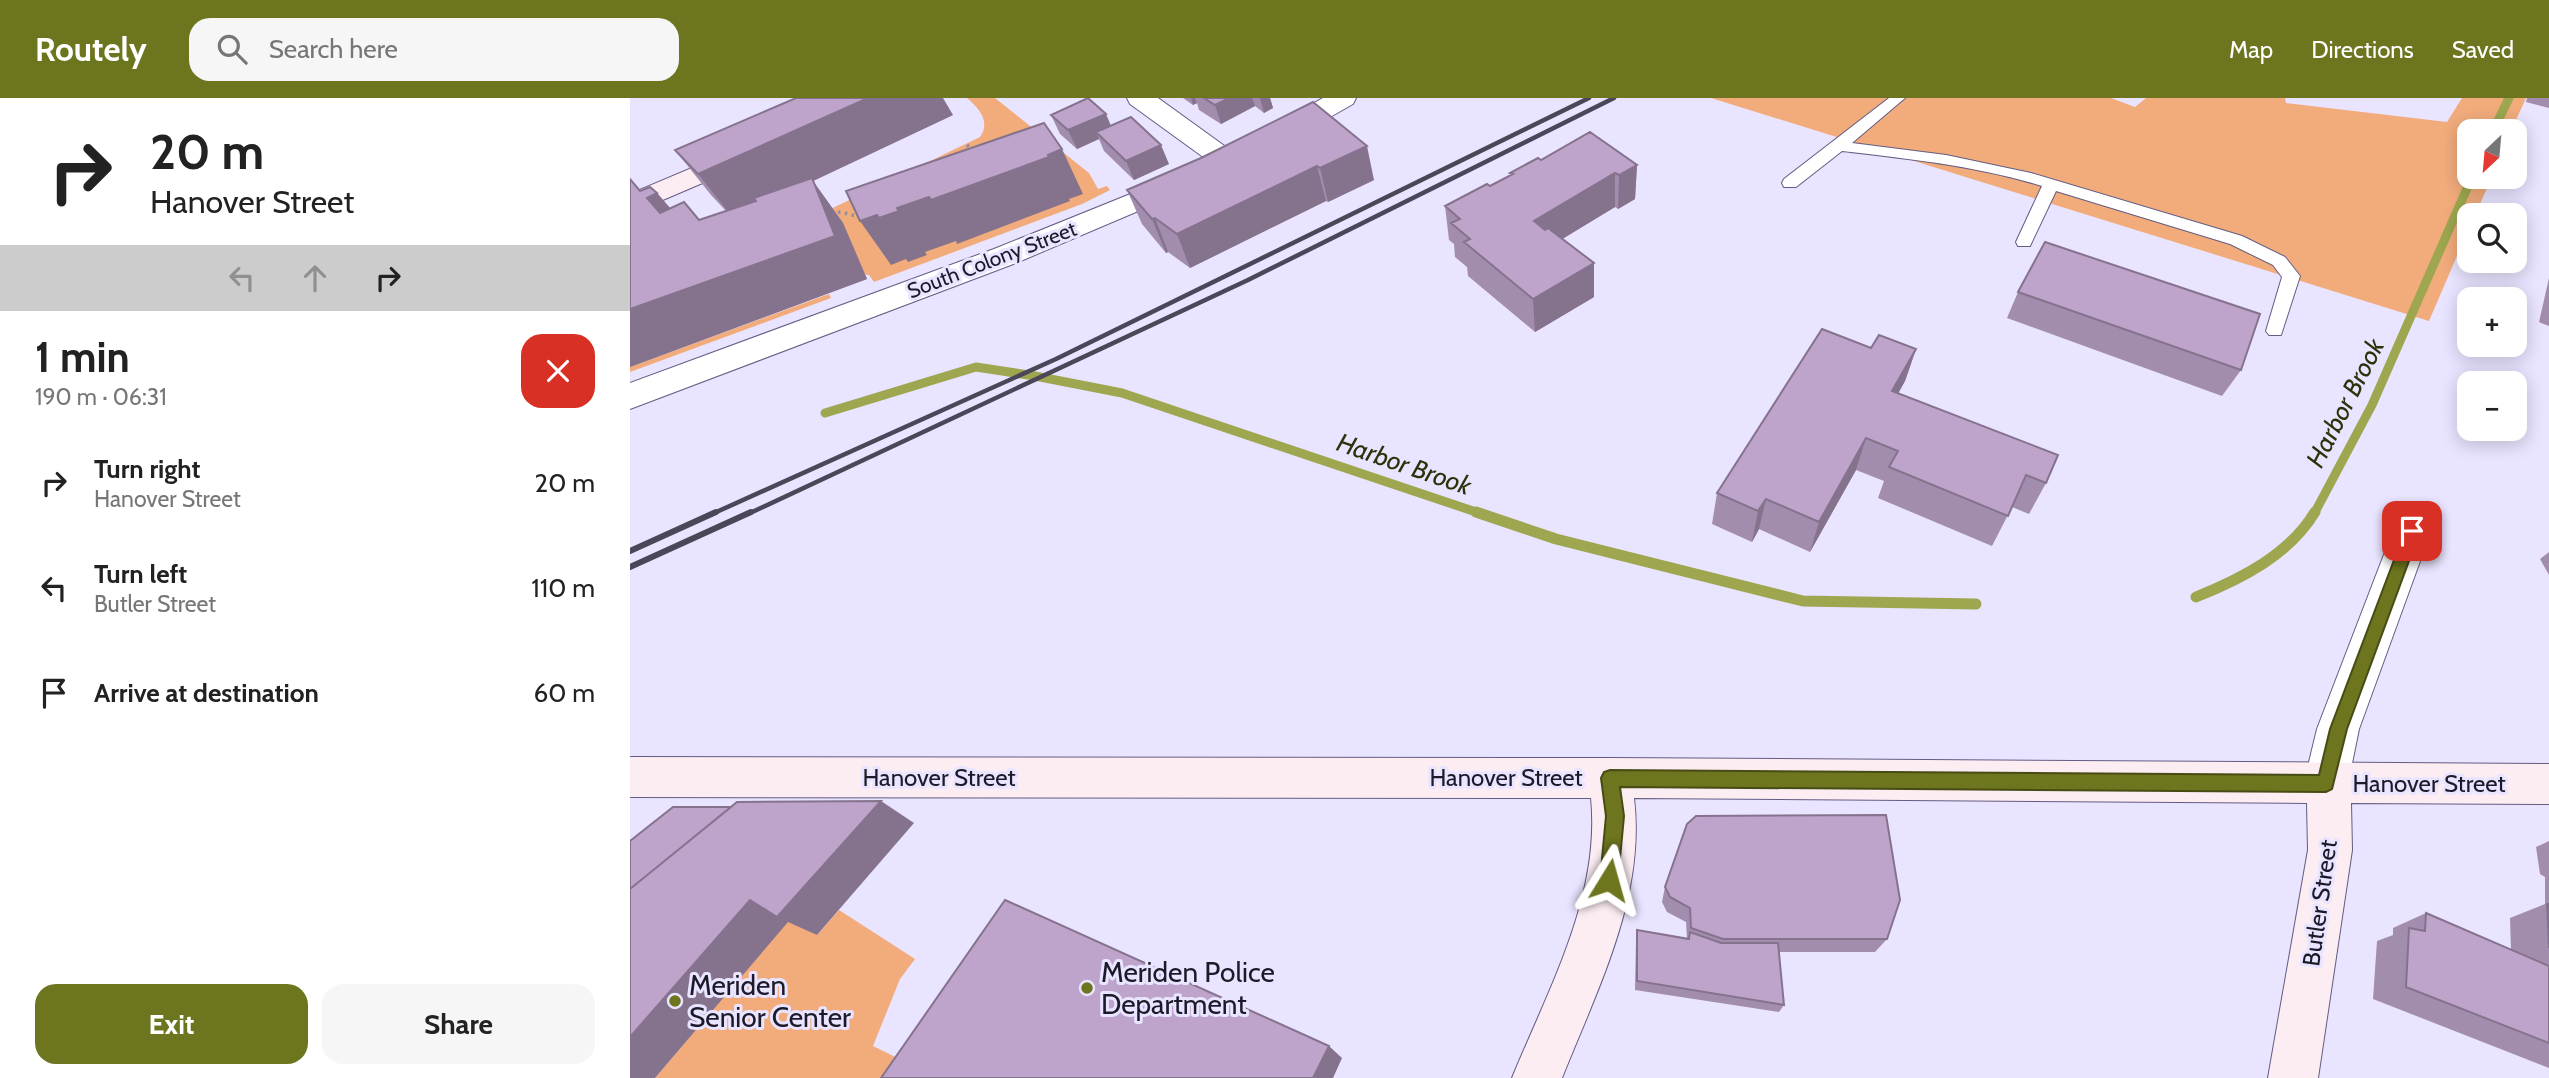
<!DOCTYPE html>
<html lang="en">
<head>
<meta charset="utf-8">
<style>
  body { margin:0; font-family:Cabin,sans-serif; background:#f6f6f6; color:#222; height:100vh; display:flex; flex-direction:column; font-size:26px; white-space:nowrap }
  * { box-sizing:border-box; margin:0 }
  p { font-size:23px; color:#767676 }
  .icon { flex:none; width:38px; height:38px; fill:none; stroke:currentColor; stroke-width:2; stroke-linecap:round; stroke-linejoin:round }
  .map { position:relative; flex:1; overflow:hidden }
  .sheet { display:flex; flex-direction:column; background:#fff; width:630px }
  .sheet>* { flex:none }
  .hud { background:#fff; color:#222; overflow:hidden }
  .needle { width:46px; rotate:206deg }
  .tools { position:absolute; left:1827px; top:21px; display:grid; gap:14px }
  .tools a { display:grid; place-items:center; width:70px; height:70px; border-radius:14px; background:#fff; box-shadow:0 4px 18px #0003; font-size:35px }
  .pin { position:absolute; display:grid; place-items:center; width:60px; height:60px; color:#fff; margin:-30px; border-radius:14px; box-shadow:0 4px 10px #0006 }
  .me { position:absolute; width:77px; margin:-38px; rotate:8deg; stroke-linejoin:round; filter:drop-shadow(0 0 5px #0008) }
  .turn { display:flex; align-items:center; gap:24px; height:147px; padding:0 35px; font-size:32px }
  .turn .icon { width:91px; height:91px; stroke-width:2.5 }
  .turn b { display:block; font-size:49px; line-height:60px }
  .lanes { display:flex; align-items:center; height:66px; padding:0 35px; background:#0003; justify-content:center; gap:35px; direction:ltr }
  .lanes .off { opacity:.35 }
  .round { display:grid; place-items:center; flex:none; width:74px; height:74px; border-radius:21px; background:#f6f6f6 }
  .headline { display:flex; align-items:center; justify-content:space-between; height:119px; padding:0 35px }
  h1 { font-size:42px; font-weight:800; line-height:52px }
  .action { display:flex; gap:14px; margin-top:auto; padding:14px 35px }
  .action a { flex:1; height:80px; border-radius:21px; background:#6d751e; color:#fff; font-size:28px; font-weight:800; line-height:80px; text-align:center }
  .action a+a { background:#f6f6f6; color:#222 }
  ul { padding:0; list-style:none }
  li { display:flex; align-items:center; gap:21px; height:105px; padding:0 35px }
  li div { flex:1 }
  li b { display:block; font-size:26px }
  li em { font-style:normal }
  header { display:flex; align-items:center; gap:42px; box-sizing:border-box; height:98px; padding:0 35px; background:#6d751e; color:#fff }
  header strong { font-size:33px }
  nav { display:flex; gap:38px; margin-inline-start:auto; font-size:24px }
  .search { width:490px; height:63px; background:#f6f6f6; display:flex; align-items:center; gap:18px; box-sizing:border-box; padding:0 24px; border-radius:21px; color:#767676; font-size:26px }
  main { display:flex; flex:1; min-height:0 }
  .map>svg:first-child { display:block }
  .green { fill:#f2ac7c }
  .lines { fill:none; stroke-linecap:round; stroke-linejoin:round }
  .stream-far1 { stroke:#9ea74f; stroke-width:9 }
  .stream { stroke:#9ea74f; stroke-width:11 }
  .lane-casing { stroke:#645c82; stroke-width:2 }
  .street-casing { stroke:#645c82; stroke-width:2 }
  .secondary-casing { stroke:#645c82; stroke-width:2 }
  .path { stroke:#928ea4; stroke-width:3.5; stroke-dasharray:2.5 4.5; stroke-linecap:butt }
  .lane { fill:#fff; fill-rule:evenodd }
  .street { fill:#fff; fill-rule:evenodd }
  .secondary { fill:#fcedf3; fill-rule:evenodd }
  .rail-far1 { stroke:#4b4759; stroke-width:4.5 }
  .rail { stroke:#4b4759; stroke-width:6 }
  .wall { fill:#a38daf }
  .shaded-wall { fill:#85738e }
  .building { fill:#bea4cb; stroke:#85738e; stroke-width:2 }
  .route { fill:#6d751e; stroke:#474c14; stroke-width:2 }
  .poi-dot { fill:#6d751e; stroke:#e9e4ff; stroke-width:2.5 }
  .labels { text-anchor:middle; stroke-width:6; stroke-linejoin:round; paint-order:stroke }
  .far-street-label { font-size:21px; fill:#1c1928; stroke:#e9e4ff }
  .street-label { font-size:24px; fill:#1c1928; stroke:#e9e4ff }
  .water-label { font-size:26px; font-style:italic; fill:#2e320b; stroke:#e9e4ff }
  .near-poi-label { font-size:28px; fill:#1c1928; stroke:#e9e4ff; text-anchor:start }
</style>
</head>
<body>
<header>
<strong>Routely</strong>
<div class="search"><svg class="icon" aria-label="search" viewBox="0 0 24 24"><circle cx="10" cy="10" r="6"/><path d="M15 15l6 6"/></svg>Search here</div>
<nav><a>Map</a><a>Directions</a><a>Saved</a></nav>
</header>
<main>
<section class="sheet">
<div class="hud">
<div class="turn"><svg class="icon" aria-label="right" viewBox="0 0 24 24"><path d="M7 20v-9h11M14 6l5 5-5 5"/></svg><div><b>20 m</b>Hanover Street</div></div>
<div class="lanes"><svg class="icon off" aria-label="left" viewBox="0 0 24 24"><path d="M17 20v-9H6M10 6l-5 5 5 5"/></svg><svg class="icon off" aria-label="ahead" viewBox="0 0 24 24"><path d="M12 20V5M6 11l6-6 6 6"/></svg><svg class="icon" aria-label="right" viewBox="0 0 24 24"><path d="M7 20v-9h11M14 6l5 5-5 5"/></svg></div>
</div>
<div class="headline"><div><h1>1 min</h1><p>190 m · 06:31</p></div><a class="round" style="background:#d93025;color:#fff"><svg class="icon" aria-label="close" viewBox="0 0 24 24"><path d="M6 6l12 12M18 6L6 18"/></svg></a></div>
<ul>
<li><svg class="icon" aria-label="right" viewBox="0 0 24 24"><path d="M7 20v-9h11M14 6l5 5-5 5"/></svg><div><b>Turn right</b><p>Hanover Street</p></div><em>20 m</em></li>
<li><svg class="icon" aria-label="left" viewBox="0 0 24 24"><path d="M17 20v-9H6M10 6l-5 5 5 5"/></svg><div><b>Turn left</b><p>Butler Street</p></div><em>110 m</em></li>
<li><svg class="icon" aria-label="arrive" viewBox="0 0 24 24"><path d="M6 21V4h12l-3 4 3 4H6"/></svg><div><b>Arrive at destination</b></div><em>60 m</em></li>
</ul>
<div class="action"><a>Exit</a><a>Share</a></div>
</section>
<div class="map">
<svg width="1919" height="980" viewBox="0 0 1919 980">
  <rect width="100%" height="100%" fill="#e9e4ff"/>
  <path class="green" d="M337,0H365L459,75L468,91L477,88L480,92L452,106L244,184L239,177L107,156L350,39C361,24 349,10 337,0Z
    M1081,0H1481L1505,9L1516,0H1655L1656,5L1817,24L1832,0H1896L1881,33H1839V79H1862L1845,117H1839V130L1799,223Z
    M199,196L201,200L0,274V269Z
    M209,812L285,861L270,881L243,948L298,975L295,980H25L160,820L187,837Z"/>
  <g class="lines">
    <path class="stream-far1" d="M1863,33L1879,0
      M195,315L346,269L405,278L492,295L852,416
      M1684,416L1742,307L1842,79"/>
    <path class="stream" d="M846,414L926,441L1173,503L1346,506
      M1566,499C1611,481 1659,457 1685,414"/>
    <g class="lane-casing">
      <path id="lane" d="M1259,0H1275L1222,45L1316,57L1401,75L1612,138L1655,159L1670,178L1651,237H1639L1636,233L1652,179L1643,167L1600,146L1426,93L1400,148H1388L1386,144L1412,88C1347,68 1280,61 1212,53L1166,89H1154L1152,85L1154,81Z"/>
    </g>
    <g class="street-casing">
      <path id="street" d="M497,0H528L607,57L611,63L607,69L597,72L587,69L500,6Z
        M693,0H726L723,6L658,43L648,45L638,43L634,37L638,31Z
        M550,76L560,79L564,85L560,91L386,165L0,311V285L364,151Z
        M1782,418L1795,422L1801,433L1729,631L1718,685L1711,699L1696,705L1681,699L1674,685L1687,631L1763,433L1769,422Z"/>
    </g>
    <g class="secondary-casing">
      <path id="secondary" d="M114,48L124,51L128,57L124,63L0,116V96Z
        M0,659L980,660L1919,666V706L1721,705L1722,752L1688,980H1638L1678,752L1677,705L1004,700C1016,798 967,892 932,980H882C918,892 971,798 961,700L0,699Z"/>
    </g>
    <path class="path" d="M337,47L345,55
      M201,115L211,114L233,120"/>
    <use href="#lane" class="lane"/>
    <use href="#street" class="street"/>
    <use href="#secondary" class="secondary"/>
    <path class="rail-far1" d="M82,416L426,261L959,0
      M118,416L618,182L984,0"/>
    <path class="rail" d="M0,453L86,414
      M0,469L121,414"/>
  </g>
  <path class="wall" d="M553,0H640L643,10L634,15L625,8L591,26L569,12L567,5L563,7Z
    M1897,0H1919V10L1896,4Z
    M683,4L744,82L698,104L696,103L560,170L538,154L536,155L512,126L497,92L571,60Z
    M323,17L183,83L213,125L237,181L0,269L11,93L27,95L40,110L69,122L96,113L81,97L45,52Z
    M421,17L481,28L539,66L504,82L474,53L469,41L447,51L430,36Z
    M911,62L1007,67L1005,101L988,111L985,109L932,141L964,165V199L905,234L838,178L837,169L825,159L824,146L819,142L815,108L860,88L880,77V75Z
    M1919,180V228L1909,224Z
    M1388,194L1611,272L1592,298L1377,220Z
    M1241,250L1286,251L1275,283L1268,296L1416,385L1399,416L1382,409L1362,448L1248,400L1254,383L1226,372L1180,454L1129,431L1122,444L1082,426L1087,395Z
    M1919,454V477L1910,461Z
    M1919,743V970L1743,901L1747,843L1763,837V830L1796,815L1881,852L1880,820L1915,806V779L1910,776L1906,749Z
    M1035,789L1257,841L1245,854H1149L1154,907L1149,914L1005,892L1006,842L1007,832L1057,840L1056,824L1037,814L1032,804Z"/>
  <path class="shaded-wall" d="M238,0H313L323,17L183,83L213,125L237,181L0,269V211L103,120L68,76Z
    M561,0H565L567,5L563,7Z
    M599,0H622L625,8L591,26L585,7Z
    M630,0H640L643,10L634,15Z
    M476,16L484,35L466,34L469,41L447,51L438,32Z
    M531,47L539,66L504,82L496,63Z
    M737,48L744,82L698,104L690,70Z
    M432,51L453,96L439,101L440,103L327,146L326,143L295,154L297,157L278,164L276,161L261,167L230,123Z
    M1007,67L1005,101L988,111L989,77Z
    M687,68L696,103L560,170L547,136Z
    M985,75V109L906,157L904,123Z
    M0,80L17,100L27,95L65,139L55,144Z
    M525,120L538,154L536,155L522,121Z
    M964,165V199L905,234L903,201Z
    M1286,251L1275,283L1251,325L1262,293Z
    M1236,340L1226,372L1180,454L1189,424Z
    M1136,401L1129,431L1122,444L1128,413Z
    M251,703L284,725L187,837L158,824L25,980H0V939L120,802Z
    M699,948L712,960L703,980H683Z"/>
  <path class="building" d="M166,0H238L68,76L45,52Z
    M458,0L476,16L438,32L421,17Z
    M574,0H599L585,7Z
    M683,4L737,48L690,70L687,68L547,136L525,120L522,121L497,92L571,60Z
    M501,19L531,47L496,63L466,34Z
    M414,25L432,51L418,57L419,59L301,102L299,99L267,110L269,113L249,120L247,117L230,123L216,93Z
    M960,34L1007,67L989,77L985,75L904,123L915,132L918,130L964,165L903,201L834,144L840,141L821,125L830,121L815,108L857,86L860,88L883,76L880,75L908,60L911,62Z
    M182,80L205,138L0,211V81L10,93L20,89L27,95L17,100L30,115L54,104L69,122L126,103L124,100Z
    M1415,144L1630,216L1611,272L1388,194Z
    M1192,231L1241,250L1249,237L1286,251L1262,293L1428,357L1416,385L1396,377L1378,418L1259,369L1268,353L1236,340L1189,424L1136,401L1128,413L1087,395Z
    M251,703L147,819L120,802L0,939V791L107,704Z
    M43,709H101L0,791V743Z
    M1256,717L1270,802L1257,841H1093L1061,830L1060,810L1040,799L1035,789L1057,726L1066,718Z
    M375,802L699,948L683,980H251Z
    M1917,806H1919V850Z
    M1796,815L1919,868V945L1776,889L1779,830L1795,833Z
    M1007,832L1059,841L1060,834L1091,845H1148L1154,907L1007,883Z"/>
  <path class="route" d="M1782,427L1790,433L1717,631L1702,691L1696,694L990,689L994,718L988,782L986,789L979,792L972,789L970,782L976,718L971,680L974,674L980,672L1689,677L1700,631L1775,433Z"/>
  <g class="poi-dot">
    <circle cx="457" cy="890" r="7"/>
    <circle cx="45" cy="903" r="7"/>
  </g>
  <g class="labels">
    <g class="far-street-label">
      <text transform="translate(362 162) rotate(-21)" y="7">South Colony Street</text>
    </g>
    <g class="street-label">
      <text x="309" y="688">Hanover Street</text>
      <text x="876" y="688">Hanover Street</text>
      <text x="1799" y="694">Hanover Street</text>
      <text transform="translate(1690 805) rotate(-82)" y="8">Butler Street</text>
    </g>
    <g class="water-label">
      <text transform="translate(1715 305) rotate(-63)" y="9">Harbor Brook</text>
      <text transform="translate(774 366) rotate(19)" y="9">Harbor Brook</text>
    </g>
    <g class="near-poi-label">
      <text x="471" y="884">Meriden Police<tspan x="471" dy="32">Department</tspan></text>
      <text x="59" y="897">Meriden<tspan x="59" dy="32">Senior Center</tspan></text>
    </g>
  </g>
</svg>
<div class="tools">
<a><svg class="needle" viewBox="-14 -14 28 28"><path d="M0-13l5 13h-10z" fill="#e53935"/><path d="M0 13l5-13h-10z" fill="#767676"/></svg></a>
<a><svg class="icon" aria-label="search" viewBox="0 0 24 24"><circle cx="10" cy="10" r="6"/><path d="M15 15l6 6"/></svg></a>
<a>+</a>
<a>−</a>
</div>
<div class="pin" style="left:1782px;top:433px;background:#d93025"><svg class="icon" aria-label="arrive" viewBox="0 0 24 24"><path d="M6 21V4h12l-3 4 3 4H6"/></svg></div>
<svg class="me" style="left:979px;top:782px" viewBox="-20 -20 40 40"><path d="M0-17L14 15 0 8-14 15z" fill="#6d751e" stroke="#fff" stroke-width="4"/></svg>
</div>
</main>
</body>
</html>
